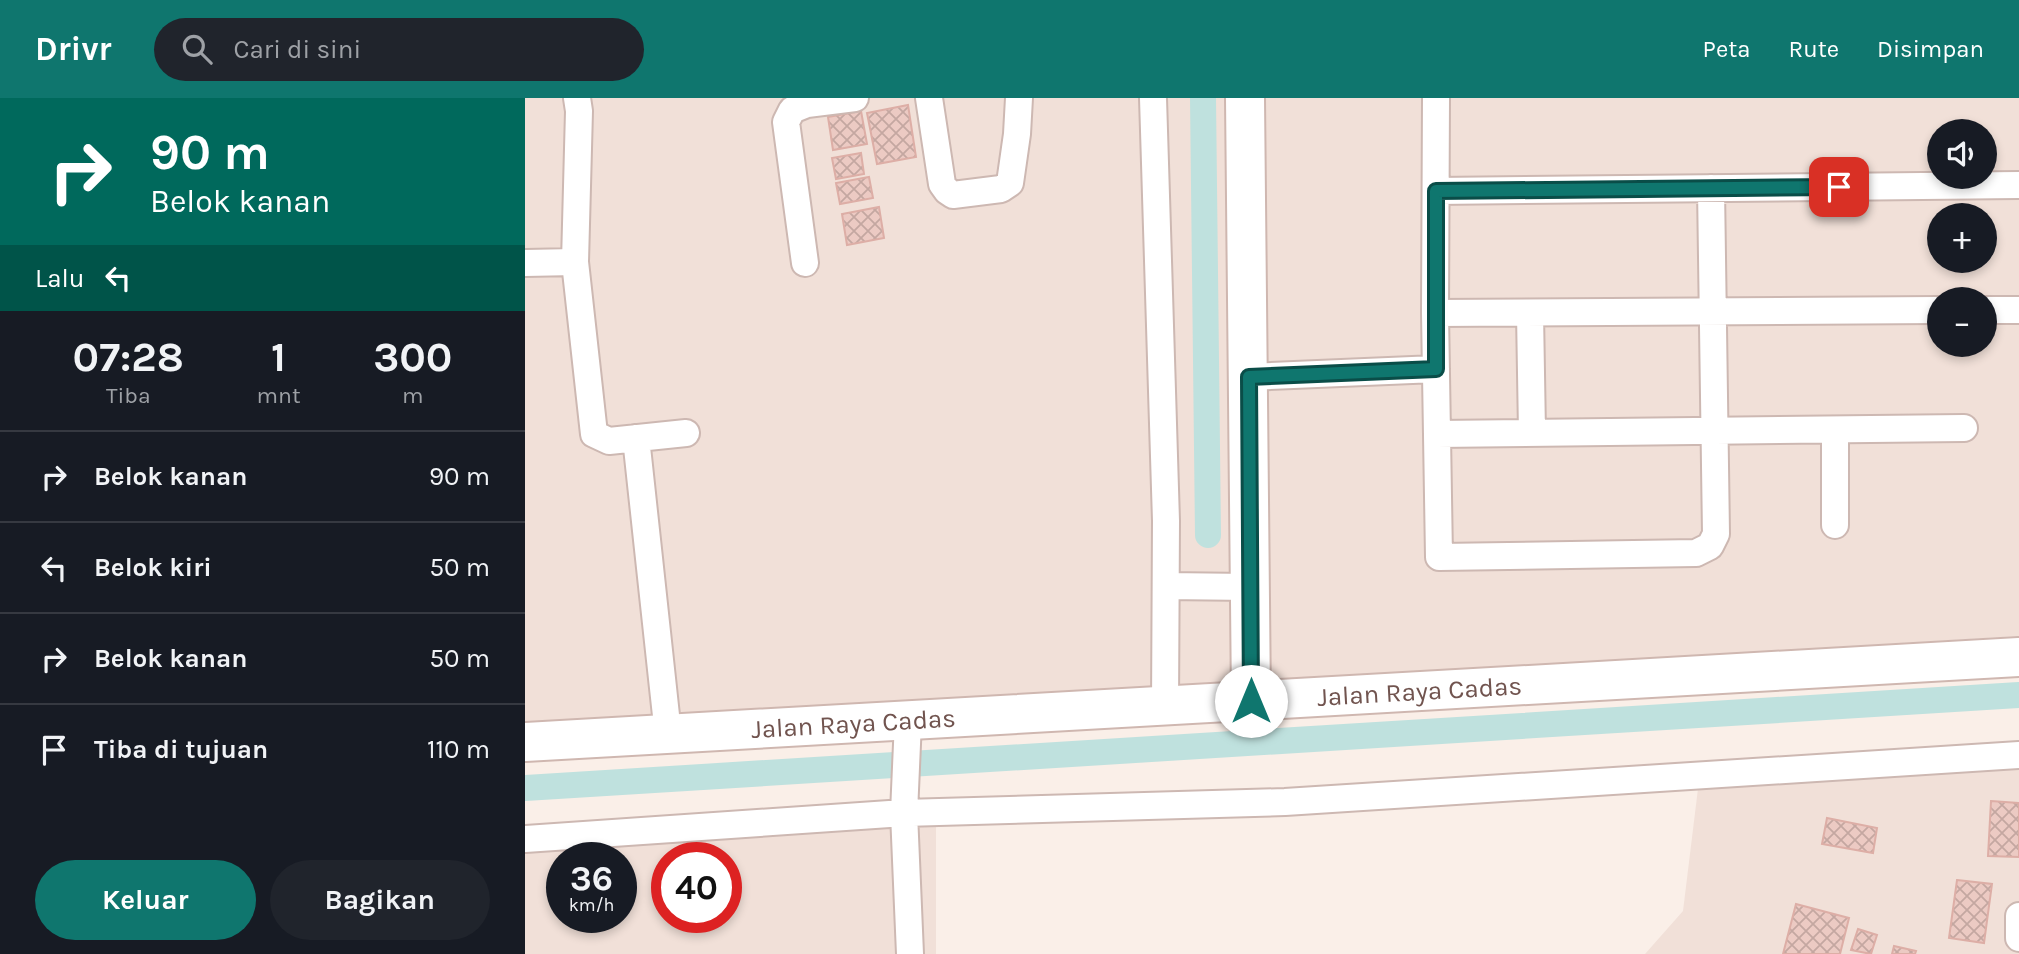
<!DOCTYPE html>
<html lang="id">
<head>
<meta charset="utf-8">
<style>
  body { margin:0; font-family:Karla,sans-serif; background:#20242c; color:#f1f3f6; height:100vh; display:flex; flex-direction:column; font-size:26px; white-space:nowrap }
  * { box-sizing:border-box; margin:0 }
  p { font-size:23px; color:#9ea1a6 }
  .icon { flex:none; width:38px; height:38px; fill:none; stroke:currentColor; stroke-width:2; stroke-linecap:round; stroke-linejoin:round }
  .map { position:relative; flex:1; overflow:hidden }
  .sheet { display:flex; flex-direction:column; background:#171b24; width:525px }
  .sheet>* { flex:none }
  .top-card { background:#00695c; color:#fff; overflow:hidden }
  .controls { position:absolute; left:1402px; top:21px; display:grid; gap:14px }
  .controls a { display:grid; place-items:center; width:70px; height:70px; border-radius:50%; background:#171b24; box-shadow:0 4px 10px #0003; font-size:35px }
  .speed { position:absolute; left:21px; top:744px; display:flex; gap:14px; font-size:35px; font-weight:700; text-align:center }
  .speed>* { display:grid; place-content:center; width:91px; height:91px; border-radius:50%; background:#171b24; box-shadow:0 4px 10px #0003; line-height:1 }
  .speed small { font-size:18px; font-weight:400 }
  .speed .limit { border:10px solid #d22; background:#fff; color:#111 }
  .pin { position:absolute; display:grid; place-items:center; width:60px; height:60px; color:#fff; margin:-30px; border-radius:14px; box-shadow:0 4px 10px #0006 }
  .me { position:absolute; width:77px; margin:-38px; rotate:0deg; stroke-linejoin:round; filter:drop-shadow(0 0 5px #0008) }
  .turn { display:flex; align-items:center; gap:24px; height:147px; padding:0 35px; font-size:32px }
  .turn .icon { width:91px; height:91px; stroke-width:2.5 }
  .turn b { display:block; font-size:49px; line-height:60px }
  .then { display:flex; align-items:center; height:66px; padding:0 35px; background:#0003; gap:14px; font-size:26px }
  .eta { display:flex; justify-content:space-evenly; align-items:center; height:119px; text-align:center }
  .eta b { font-size:42px; font-weight:700; line-height:49px }
  .cta { display:flex; gap:14px; margin-top:auto; padding:14px 35px }
  .cta a { flex:1; height:80px; border-radius:42px; background:#0f766e; color:#fff; font-size:28px; font-weight:700; line-height:80px; text-align:center }
  .cta a+a { background:#20242c; color:#f1f3f6 }
  ul { padding:0; list-style:none }
  li { display:flex; align-items:center; gap:21px; height:91px; padding:0 35px; border-top:2px solid #363941 }
  li div { flex:1 }
  li b { display:block; font-size:26px }
  li em { font-style:normal }
  header { display:flex; align-items:center; gap:42px; box-sizing:border-box; height:98px; padding:0 35px; background:#0f766e; color:#fff }
  header strong { font-size:33px }
  nav { display:flex; gap:38px; margin-inline-start:auto; font-size:24px }
  .search { width:490px; height:63px; background:#20242c; display:flex; align-items:center; gap:18px; box-sizing:border-box; padding:0 24px; border-radius:38px; color:#9ea1a6; font-size:26px }
  main { display:flex; flex:1; min-height:0 }
  .map>svg:first-child { display:block }
  .residential { fill:#f1e0d8; fill-rule:evenodd }
  .lines { fill:none; stroke-linecap:round; stroke-linejoin:round }
  .canal { stroke:#bfe1de; stroke-width:26 }
  .building { fill:url(#building-cross-hatch); stroke:#ddaea6; stroke-width:2 }
  .street-casing { stroke:#cdb8b2; stroke-width:30 }
  .secondary-casing { stroke:#cfb7b0; stroke-width:42 }
  .street { stroke:#fff; stroke-width:26 }
  .secondary { stroke:#fff; stroke-width:38 }
  .route-casing { stroke:#0a4d48; stroke-width:18 }
  .route { stroke:#0f766e; stroke-width:12 }
  .labels { text-anchor:middle; stroke-width:7; stroke-linejoin:round; paint-order:stroke }
  .street-label { font-size:26px; fill:#71544f; stroke:#fdf4ee }
</style>
</head>
<body>
<header>
<strong>Drivr</strong>
<div class="search"><svg class="icon" aria-label="search" viewBox="0 0 24 24"><circle cx="10" cy="10" r="6"/><path d="M15 15l6 6"/></svg>Cari di sini</div>
<nav><a>Peta</a><a>Rute</a><a>Disimpan</a></nav>
</header>
<main>
<section class="sheet">
<div class="top-card">
<div class="turn"><svg class="icon" aria-label="right" viewBox="0 0 24 24"><path d="M7 20v-9h11M14 6l5 5-5 5"/></svg><div><b>90 m</b>Belok kanan</div></div>
<div class="then">Lalu<svg class="icon" aria-label="left" viewBox="0 0 24 24"><path d="M17 20v-9H6M10 6l-5 5 5 5"/></svg></div>
</div>
<div class="eta">
<div><b>07:28</b><p>Tiba</p></div>
<div><b>1</b><p>mnt</p></div>
<div><b>300</b><p>m</p></div>
</div>
<ul>
<li><svg class="icon" aria-label="right" viewBox="0 0 24 24"><path d="M7 20v-9h11M14 6l5 5-5 5"/></svg><div><b>Belok kanan</b></div><em>90 m</em></li>
<li><svg class="icon" aria-label="left" viewBox="0 0 24 24"><path d="M17 20v-9H6M10 6l-5 5 5 5"/></svg><div><b>Belok kiri</b></div><em>50 m</em></li>
<li><svg class="icon" aria-label="right" viewBox="0 0 24 24"><path d="M7 20v-9h11M14 6l5 5-5 5"/></svg><div><b>Belok kanan</b></div><em>50 m</em></li>
<li><svg class="icon" aria-label="arrive" viewBox="0 0 24 24"><path d="M6 21V4h12l-3 4 3 4H6"/></svg><div><b>Tiba di tujuan</b></div><em>110 m</em></li>
</ul>
<div class="cta"><a>Keluar</a><a>Bagikan</a></div>
</section>
<div class="map">
<svg width="1494" height="856" viewBox="0 0 1494 856">
  <defs>
    <pattern id="building-cross-hatch" width="8" height="8" patternUnits="userSpaceOnUse" patternTransform="scale(1.75)"><rect width="8" height="8" fill="#eccac3"/><path d="M0 0l8 8M0 8l8-8" fill="none" stroke="#c4a7a1"/></pattern>
  </defs>
  <rect width="100%" height="100%" fill="#faefe8"/>
  <path class="residential" d="M0,0H1494V538L0,628ZM1414,33H1460V79H1414ZM1414,117H1460V163H1414ZM1414,201H1460V247H1414Z
    M1494,649V856H1120L1158,813L1176,666Z
    M411,711V856H0V736ZM37,760H96V819H37ZM142,760H201V819H142Z"/>
  <g class="lines">
    <path class="canal" d="M678,0L683,437
      M0,690L1494,597"/>
  </g>
  <path class="building" d="M383,7L391,59L352,66L342,15Z
    M336,13L342,46L308,52L303,19Z
    M336,55L339,76L311,81L307,60Z
    M344,79L348,100L315,106L311,85Z
    M354,109L359,140L322,147L317,116Z
    M1466,703L1494,705V759L1463,758Z
    M1302,720L1352,730L1348,755L1297,746Z
    M1432,782L1467,786L1459,845L1424,840Z
    M1271,806L1324,820L1315,856H1258Z
    M1333,831L1352,837L1346,856L1326,852Z
    M1369,848L1391,853L1390,856H1367Z"/>
  <g class="lines">
    <g class="street-casing">
      <path id="street" d="M52,0L54,13L50,164L69,336L84,343L161,335
        M404,0L417,86L422,93L428,97L476,91L485,85L492,36L494,0
        M628,0L641,423L640,609
        M911,0L910,215L914,459L1171,455L1185,448L1191,436L1186,90
        M911,93L1494,87
        M0,165L50,164
        M280,165L261,24L267,12L282,6L330,0
        M1460,212H1494
        M910,215L1414,212
        M1005,215L1007,335
        M724,279L911,271
        M1310,332V427
        M912,336L1439,330
        M111,340L143,636
        M641,488L725,489
        M383,623L379,715L385,856
        M0,741L379,715L760,704L1494,657
        M1494,818V840"/>
    </g>
    <g class="secondary-casing">
      <g id="secondary">
        <path d="M720,0L726,603"/>
        <path id="s1" d="M0,644L1494,559"/>
      </g>
    </g>
    <use href="#street" class="street"/>
    <use href="#secondary" class="secondary"/>
  </g>
  <g class="lines">
    <g class="route-casing">
      <path id="route" d="M726,603L724,279L911,271V93L1314,89"/>
    </g>
    <use href="#route" class="route"/>
  </g>
  <g class="labels">
    <g class="street-label">
      <text dy="9" stroke="none"><textPath href="#s1" startOffset="896">Jalan Raya Cadas</textPath></text>
      <text dy="9" stroke="none"><textPath href="#s1" startOffset="329">Jalan Raya Cadas</textPath></text>
    </g>
  </g>
</svg>
<div class="controls">
<a><svg class="icon" aria-label="sound" viewBox="0 0 24 24"><path d="M4 9h4l5-4v14l-5-4H4zM17 9q2 3 0 6"/></svg></a>
<a>+</a>
<a>−</a>
</div>
<div class="speed"><div>36<small>km/h</small></div><div class="limit">40</div></div>
<div class="pin" style="left:1314px;top:89px;background:#d93025"><svg class="icon" aria-label="arrive" viewBox="0 0 24 24"><path d="M6 21V4h12l-3 4 3 4H6"/></svg></div>
<svg class="me" style="left:726px;top:603px" viewBox="-20 -20 40 40"><circle r="19" fill="#fff"/><path d="M0-13L10 11 0 6-10 11z" fill="#0f766e"/></svg>
</div>
</main>
</body>
</html>
